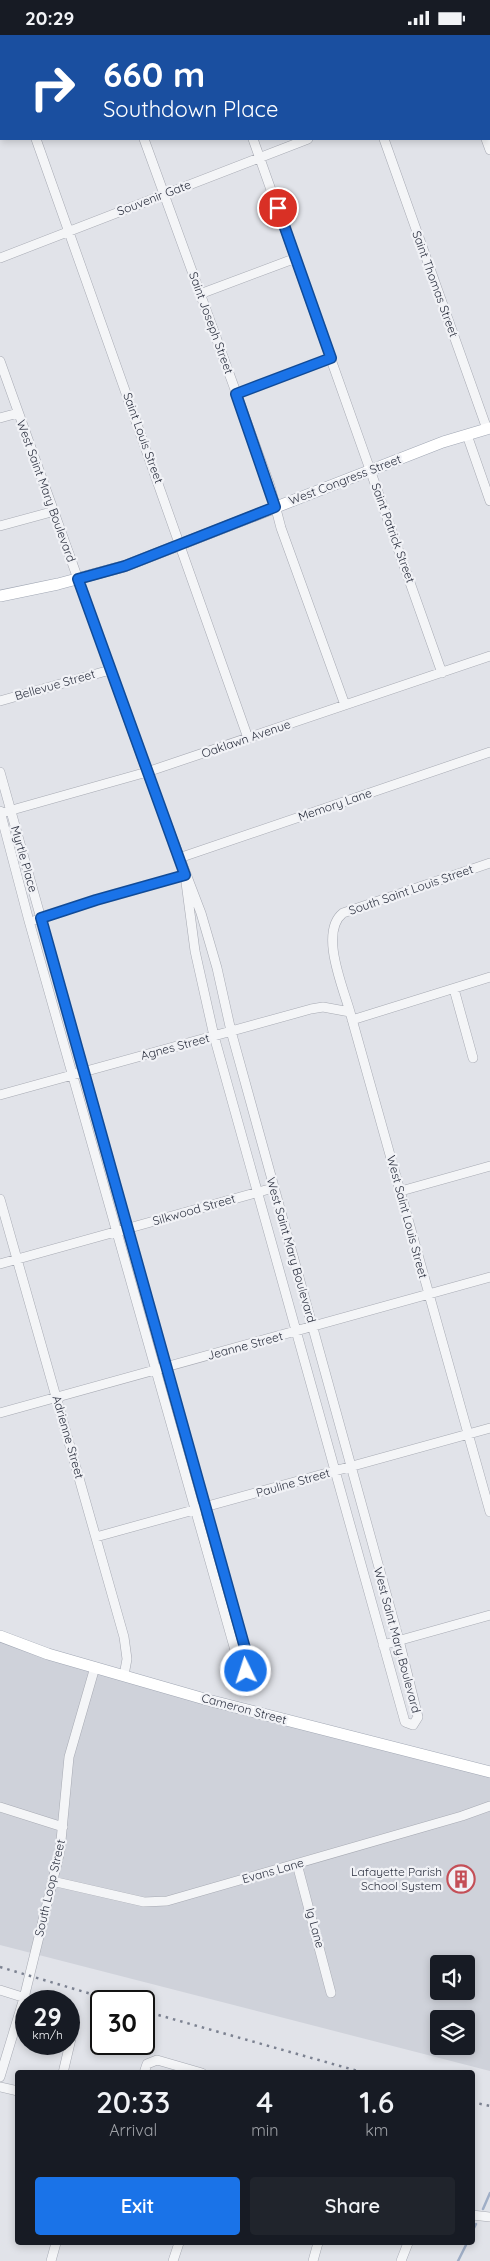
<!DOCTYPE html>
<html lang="en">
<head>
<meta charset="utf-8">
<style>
  body { margin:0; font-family:Quicksand,sans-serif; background:#20242c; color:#f1f3f6; height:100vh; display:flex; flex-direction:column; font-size:19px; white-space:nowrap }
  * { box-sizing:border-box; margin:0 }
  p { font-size:16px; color:#9ea1a6 }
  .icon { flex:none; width:28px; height:28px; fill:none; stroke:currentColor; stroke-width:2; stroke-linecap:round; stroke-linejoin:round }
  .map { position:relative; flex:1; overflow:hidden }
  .drawer { position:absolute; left:15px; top:2035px; width:460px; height:175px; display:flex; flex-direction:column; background:#171b24; border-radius:5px; box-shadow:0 2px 8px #0003 }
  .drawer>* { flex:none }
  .top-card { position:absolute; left:0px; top:0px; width:490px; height:105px; box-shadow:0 2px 8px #0003; background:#1a4fa0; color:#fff; overflow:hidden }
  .fabs { position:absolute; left:430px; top:1920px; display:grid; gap:10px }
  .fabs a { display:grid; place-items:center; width:45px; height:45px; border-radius:5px; background:#171b24; box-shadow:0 2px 8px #0003; font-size:25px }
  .speed { position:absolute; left:15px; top:1955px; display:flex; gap:10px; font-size:25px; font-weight:700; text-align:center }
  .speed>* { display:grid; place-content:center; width:65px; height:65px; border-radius:50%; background:#171b24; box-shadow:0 2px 8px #0003; line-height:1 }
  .speed small { font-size:12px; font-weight:400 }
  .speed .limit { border:2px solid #111; border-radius:8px; background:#fff; color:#111 }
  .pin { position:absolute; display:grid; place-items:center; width:42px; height:42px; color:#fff; margin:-21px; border:2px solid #fff; border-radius:50%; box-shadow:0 1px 5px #0007 }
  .me { position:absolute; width:55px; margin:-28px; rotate:356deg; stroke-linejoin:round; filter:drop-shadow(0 0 4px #0008) }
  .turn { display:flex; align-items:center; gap:18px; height:105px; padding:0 20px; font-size:22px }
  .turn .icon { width:65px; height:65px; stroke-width:2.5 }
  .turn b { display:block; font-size:35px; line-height:42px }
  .eta { display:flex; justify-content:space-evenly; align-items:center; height:85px; text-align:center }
  .eta b { font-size:30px; font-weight:600; line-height:35px }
  .cta { display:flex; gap:10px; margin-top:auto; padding:10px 20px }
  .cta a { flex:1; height:58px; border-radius:5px; background:#1a73e8; color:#fff; font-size:20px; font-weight:600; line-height:58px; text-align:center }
  .cta a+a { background:#20242c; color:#f1f3f6 }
  .status { display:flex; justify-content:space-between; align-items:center; height:35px; padding:0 25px; background:#171b24; direction:ltr }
  .status svg { height:14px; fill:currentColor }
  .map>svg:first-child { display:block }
  .built { fill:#cfd2da; fill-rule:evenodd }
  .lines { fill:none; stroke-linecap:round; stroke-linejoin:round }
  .stream { stroke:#9faec6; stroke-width:2.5 }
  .minor-casing { stroke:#a7aab3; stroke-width:10 }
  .major-casing { stroke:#a1a7b4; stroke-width:12 }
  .minor { stroke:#f4f5f7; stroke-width:9 }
  .major { stroke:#fff; stroke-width:11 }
  .rail { stroke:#7c8291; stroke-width:2.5; stroke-dasharray:2.5 5; stroke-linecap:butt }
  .route-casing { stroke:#114b97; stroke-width:12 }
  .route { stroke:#1a73e8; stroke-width:9 }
  .labels { text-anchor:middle; stroke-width:4.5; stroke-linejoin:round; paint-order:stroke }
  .street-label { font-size:12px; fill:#2b303f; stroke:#f1f2f6 }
  .poi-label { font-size:12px; fill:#2b303f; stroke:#f1f2f6; text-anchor:end }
</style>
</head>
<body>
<div class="status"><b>20:29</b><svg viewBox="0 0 49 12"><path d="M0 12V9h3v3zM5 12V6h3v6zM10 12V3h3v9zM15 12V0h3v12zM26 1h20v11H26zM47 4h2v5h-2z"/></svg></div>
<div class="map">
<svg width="490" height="2226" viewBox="0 0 490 2226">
  <rect width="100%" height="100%" fill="#e1e3e9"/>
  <path class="built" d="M0,1603L490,1742V2036L0,1910ZM439,1929H466V1956H439ZM439,1984H466V2011H439Z"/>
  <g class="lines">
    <path class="stream" d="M483,2174L490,2158
      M472,2197L476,2189
      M458,2226L467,2208"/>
    <g class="minor-casing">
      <path id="minor" d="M107,0L108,1
        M216,0L217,1
        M327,0L328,1
        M480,0V1
        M147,1L150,0
        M0,3L1,6
        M489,25L490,29
        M0,59H1
        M36,104L248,703
        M144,104L270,451L281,493L345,670
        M253,104L442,638
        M384,104L487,394
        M486,104L490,115
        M0,223L308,104
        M200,259L296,223
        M0,326L147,737L201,878L217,933L231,996L399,1605L418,1682L413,1690L405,1687L214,1001L195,916L185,840
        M236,359L331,323
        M0,383L18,378
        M467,400L490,466
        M0,491L55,476
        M0,666L110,635
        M0,737L250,1631L246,1636L240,1633L29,886L0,776
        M5,777L147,737L490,621
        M179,823L490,717
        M490,828L343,878C319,897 343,952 350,977L490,1477
        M36,885L96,865L185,840
        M454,954L473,1023
        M352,985L490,942
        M0,1060L311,974L323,972L350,977
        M401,1156L490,1131
        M0,1164L124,1602L127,1624L124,1640
        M0,1229L273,1153
        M0,1378L490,1242
        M96,1502L490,1393
        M383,1610L490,1580
        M0,1772L63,1792
        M297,1829L331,1958
        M52,1846L144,1867L167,1866L462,1781L490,1771
        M0,1955L35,1966
        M63,2038L74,1991L73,1981L69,1977
        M144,2038L147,2029L157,2025L202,2038
        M0,2042L24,1963L60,1816L69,1722L95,1632
        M0,2052L18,2056
        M472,2180L490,2182
        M51,2226L56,2208
        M173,2226L179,2208
        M313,2226L318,2208
        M401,2226L408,2208"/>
    </g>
    <g class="major-casing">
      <path id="major" d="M0,561L58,549L125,531L443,407L490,393
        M0,1601L48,1619L208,1665L490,1737"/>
    </g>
    <use href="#minor" class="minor"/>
    <use href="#major" class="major"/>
    <path class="rail" d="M0,1932L115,1966
      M144,1976L365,2038
      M472,2067L490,2071"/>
  </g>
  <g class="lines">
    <g class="route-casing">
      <path id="route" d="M246,1636L250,1631L41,883L96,865L185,840L78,544L125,531L275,472L236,359L331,323L278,173"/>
    </g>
    <use href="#route" class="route"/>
  </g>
  <defs>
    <g id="building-ring" transform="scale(1.4375)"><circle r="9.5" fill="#f1f2f6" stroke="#c44f57" stroke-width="1.5"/><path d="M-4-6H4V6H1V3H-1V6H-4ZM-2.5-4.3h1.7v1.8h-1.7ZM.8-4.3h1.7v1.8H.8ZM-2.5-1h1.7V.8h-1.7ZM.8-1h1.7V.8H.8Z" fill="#c44f57"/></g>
  </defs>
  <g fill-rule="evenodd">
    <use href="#building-ring" x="461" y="1844"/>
  </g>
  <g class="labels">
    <g class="street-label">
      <text transform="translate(154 163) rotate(-21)" y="4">Souvenir Gate</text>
      <text transform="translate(435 249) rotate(70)" y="4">Saint Thomas Street</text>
      <text transform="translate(211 288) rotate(70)" y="4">Saint Joseph Street</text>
      <text transform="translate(143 403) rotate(70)" y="4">Saint Louis Street</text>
      <text transform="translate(345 445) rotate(-21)" y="4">West Congress Street</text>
      <text transform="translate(46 456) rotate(70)" y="4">West Saint Mary Boulevard</text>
      <text transform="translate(393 498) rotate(70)" y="4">Saint Patrick Street</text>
      <text transform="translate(55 650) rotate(-16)" y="4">Bellevue Street</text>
      <text transform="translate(246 704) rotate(-19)" y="4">Oaklawn Avenue</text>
      <text transform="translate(335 770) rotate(-19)" y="4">Memory Lane</text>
      <text transform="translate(24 824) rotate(74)" y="4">Myrtle Place</text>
      <text transform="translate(411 855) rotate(-19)" y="4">South Saint Louis Street</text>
      <text transform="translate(175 1012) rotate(-15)" y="4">Agnes Street</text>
      <text transform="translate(194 1175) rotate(-16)" y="4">Silkwood Street</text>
      <text transform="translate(407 1182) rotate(75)" y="4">West Saint Louis Street</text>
      <text transform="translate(291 1215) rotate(74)" y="4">West Saint Mary Boulevard</text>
      <text transform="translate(245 1311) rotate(-15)" y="4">Jeanne Street</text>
      <text transform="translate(68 1402) rotate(74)" y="4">Adrienne Street</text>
      <text transform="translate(293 1448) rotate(-16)" y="4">Pauline Street</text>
      <text transform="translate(397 1605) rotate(75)" y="4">West Saint Mary Boulevard</text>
      <text transform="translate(244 1674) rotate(15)" y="4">Cameron Street</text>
      <text transform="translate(273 1836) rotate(-16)" y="4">Evans Lane</text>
      <text transform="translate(50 1853) rotate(-77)" y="4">South Loop Street</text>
      <text transform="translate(315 1893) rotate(75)" y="4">Ig Lane</text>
    </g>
    <g class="poi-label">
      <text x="442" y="1841">Lafayette Parish<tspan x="442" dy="14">School System</tspan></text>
    </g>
  </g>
</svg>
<div class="fabs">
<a><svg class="icon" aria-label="sound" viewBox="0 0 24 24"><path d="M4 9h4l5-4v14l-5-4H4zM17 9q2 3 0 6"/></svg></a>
<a><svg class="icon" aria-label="layers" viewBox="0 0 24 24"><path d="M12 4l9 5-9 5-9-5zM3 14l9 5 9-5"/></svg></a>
</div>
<div class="speed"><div>29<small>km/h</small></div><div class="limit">30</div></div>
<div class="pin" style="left:278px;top:173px;background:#d93025"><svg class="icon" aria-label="arrive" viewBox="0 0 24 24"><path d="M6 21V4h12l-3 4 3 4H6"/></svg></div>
<svg class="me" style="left:246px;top:1636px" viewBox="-20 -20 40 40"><circle r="17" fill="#1a73e8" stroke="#fff" stroke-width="3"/><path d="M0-11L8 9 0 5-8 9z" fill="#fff"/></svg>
<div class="top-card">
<div class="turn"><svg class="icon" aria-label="right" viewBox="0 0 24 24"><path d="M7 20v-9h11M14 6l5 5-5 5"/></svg><div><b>660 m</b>Southdown Place</div></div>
</div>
<section class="drawer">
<div class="eta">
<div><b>20:33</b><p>Arrival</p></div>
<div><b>4</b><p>min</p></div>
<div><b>1.6</b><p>km</p></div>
</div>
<div class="cta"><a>Exit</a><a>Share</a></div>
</section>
</div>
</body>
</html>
